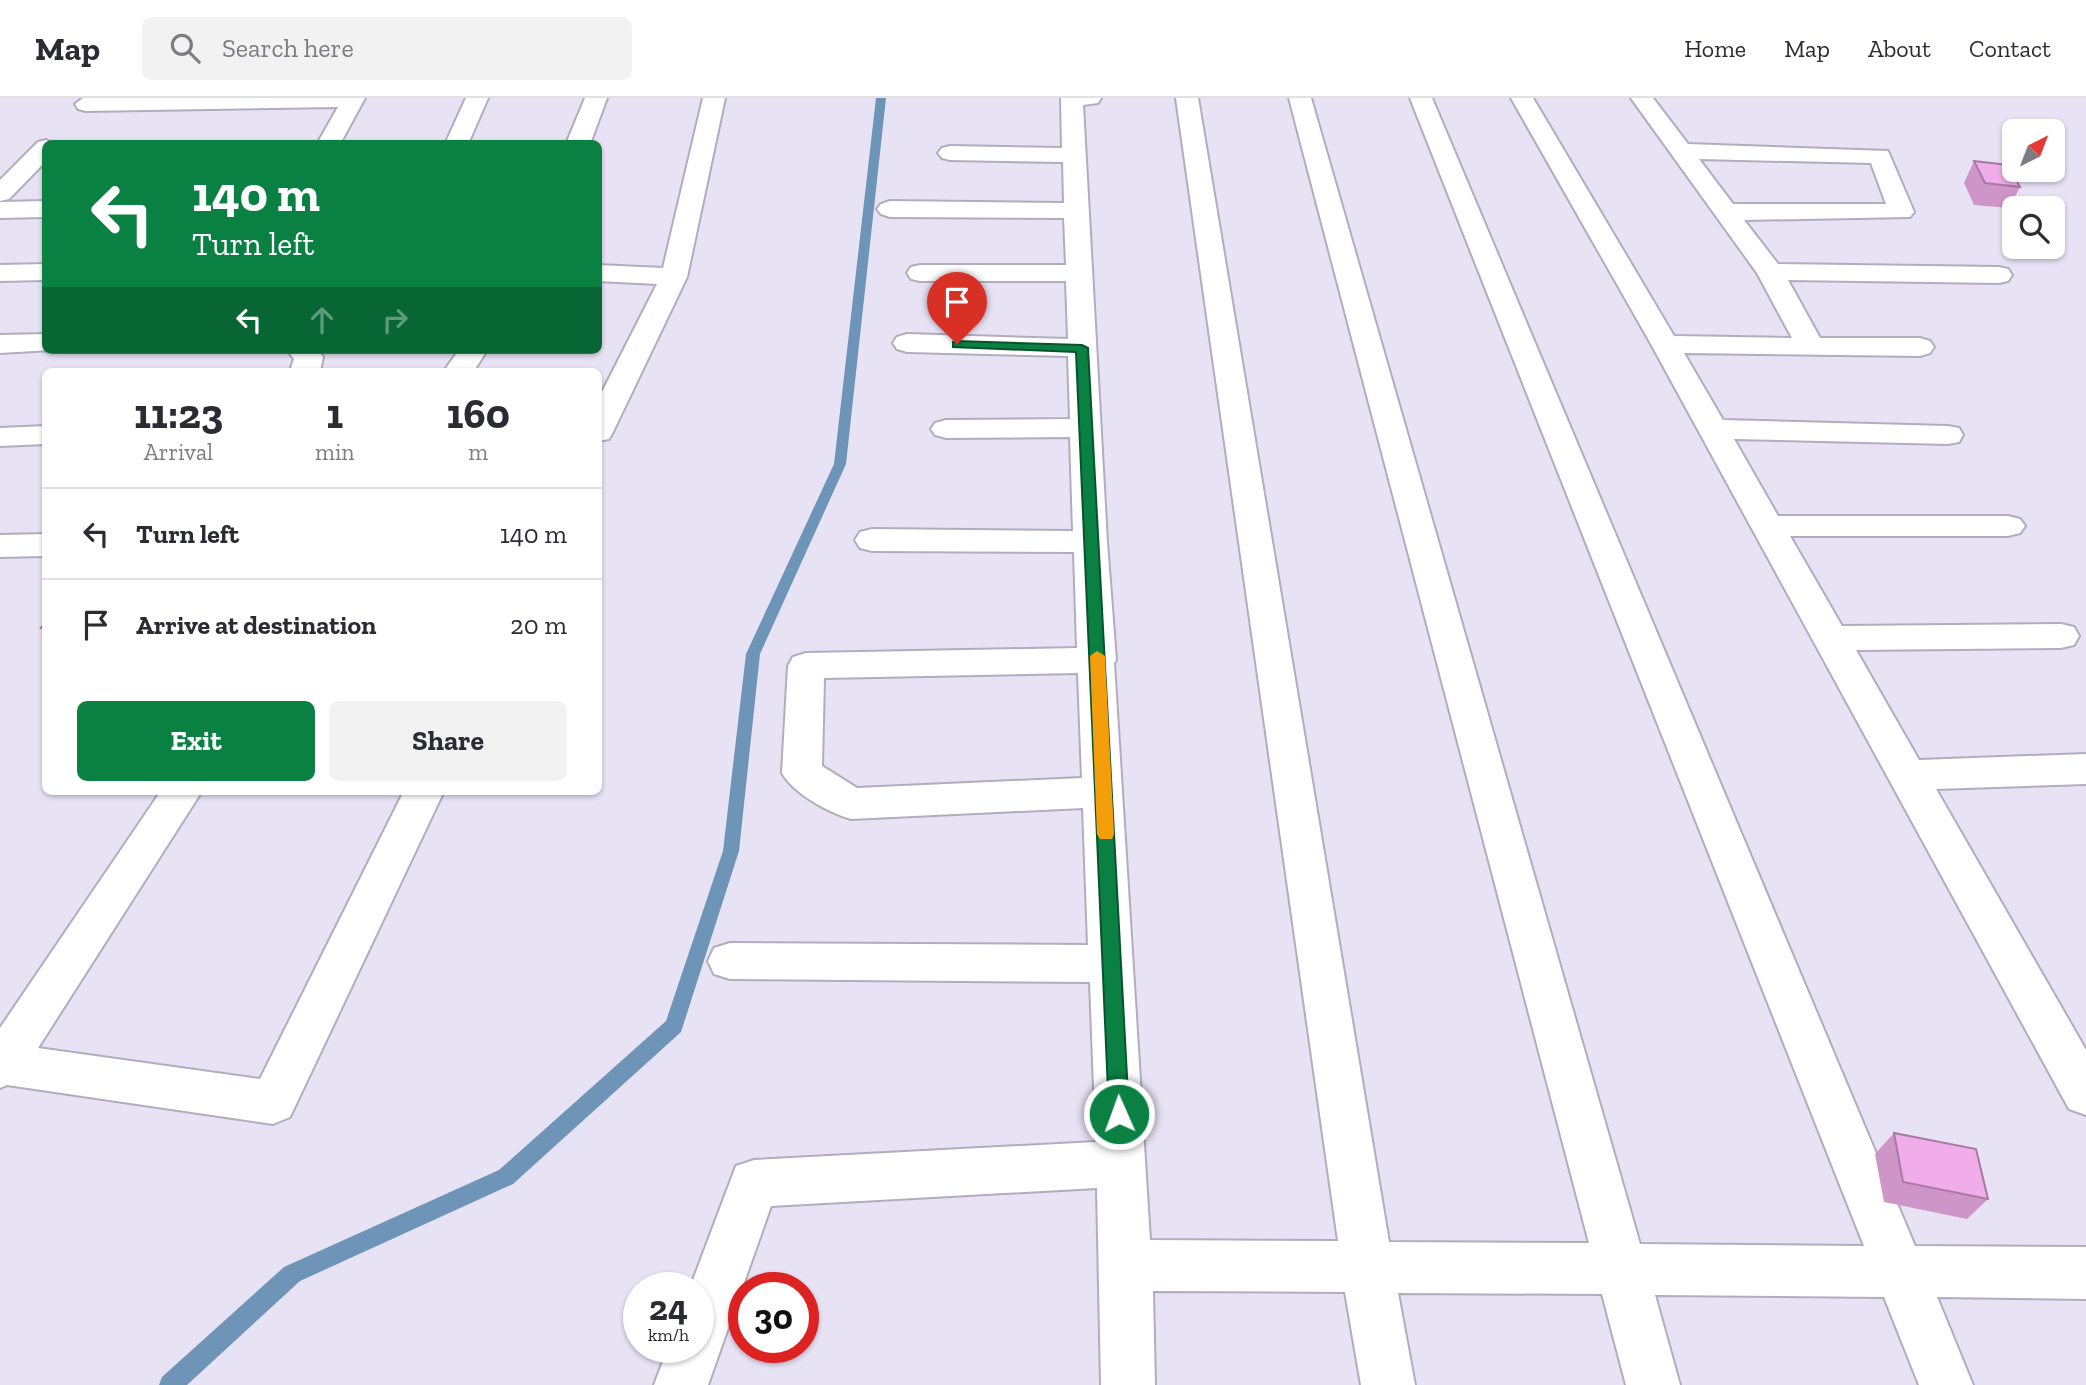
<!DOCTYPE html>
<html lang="en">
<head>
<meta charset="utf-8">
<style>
  body { margin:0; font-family:"Zilla Slab",serif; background:#f2f2f3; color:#2b2b33; height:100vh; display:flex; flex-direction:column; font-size:26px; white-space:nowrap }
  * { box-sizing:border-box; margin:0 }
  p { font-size:23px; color:#7c7c81 }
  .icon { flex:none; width:38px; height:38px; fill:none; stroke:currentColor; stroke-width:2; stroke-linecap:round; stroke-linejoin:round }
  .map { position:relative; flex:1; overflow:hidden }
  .side { position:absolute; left:42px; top:270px; width:560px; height:427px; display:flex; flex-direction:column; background:#fff; border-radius:10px; box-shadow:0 2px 5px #0004 }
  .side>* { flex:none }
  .guide { position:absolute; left:42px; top:42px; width:560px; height:214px; border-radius:10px; box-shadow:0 2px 5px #0004; background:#0b8043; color:#fff; overflow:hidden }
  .needle { width:46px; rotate:42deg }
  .tools { position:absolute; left:2002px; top:21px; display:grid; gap:14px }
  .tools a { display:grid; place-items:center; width:63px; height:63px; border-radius:10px; background:#fff; box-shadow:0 2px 5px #0004; font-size:35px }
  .speed { position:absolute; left:623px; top:1174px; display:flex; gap:14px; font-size:35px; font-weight:700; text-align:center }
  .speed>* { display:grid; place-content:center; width:91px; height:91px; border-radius:50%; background:#fff; box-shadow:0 2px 5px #0004; line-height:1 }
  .speed small { font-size:18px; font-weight:400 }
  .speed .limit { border:10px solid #d22; background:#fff; color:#111 }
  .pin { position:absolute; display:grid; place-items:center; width:60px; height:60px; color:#fff; margin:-72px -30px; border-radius:50% 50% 50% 0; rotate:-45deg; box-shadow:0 0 7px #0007 }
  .pin .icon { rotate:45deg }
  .me { position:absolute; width:77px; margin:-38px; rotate:358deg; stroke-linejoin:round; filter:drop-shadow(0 0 5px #0008) }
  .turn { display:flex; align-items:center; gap:24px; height:147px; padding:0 35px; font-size:32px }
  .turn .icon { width:91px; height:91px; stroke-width:2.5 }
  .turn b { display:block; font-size:49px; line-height:60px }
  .lanes { display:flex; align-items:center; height:66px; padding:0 35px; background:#0003; justify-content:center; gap:35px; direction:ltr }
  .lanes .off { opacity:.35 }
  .eta { display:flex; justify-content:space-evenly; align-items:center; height:119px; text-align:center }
  .eta b { font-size:42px; font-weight:700; line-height:49px }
  .button { display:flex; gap:14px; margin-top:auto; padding:14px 35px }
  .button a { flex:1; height:80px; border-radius:10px; background:#0b8043; color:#fff; font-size:28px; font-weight:700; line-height:80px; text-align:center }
  .button a+a { background:#f2f2f3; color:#2b2b33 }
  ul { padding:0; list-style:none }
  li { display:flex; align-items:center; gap:21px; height:91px; padding:0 35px; border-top:2px solid #e1e1e2 }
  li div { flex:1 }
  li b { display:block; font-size:26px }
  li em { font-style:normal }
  header { display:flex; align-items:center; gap:42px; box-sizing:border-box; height:98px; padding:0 35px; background:#fff; border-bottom:2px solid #e1e1e2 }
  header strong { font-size:33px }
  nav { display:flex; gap:38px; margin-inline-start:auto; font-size:24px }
  .search { width:490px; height:63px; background:#f2f2f3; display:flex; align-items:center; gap:18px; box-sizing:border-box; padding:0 24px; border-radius:10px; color:#7c7c81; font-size:26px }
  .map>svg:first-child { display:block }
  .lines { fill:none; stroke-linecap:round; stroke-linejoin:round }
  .stream { fill:#6e95b7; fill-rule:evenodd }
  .minor-casing { stroke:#b2acbe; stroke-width:4 }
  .minor { fill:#fff; fill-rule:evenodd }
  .wall { fill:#ce95c8 }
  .building { fill:#f0ade9; stroke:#a879a3; stroke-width:2 }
  .route { fill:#0b8043; stroke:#07532c; stroke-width:2 }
  .slow { fill:#f59e0b }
</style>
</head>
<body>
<header>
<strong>Map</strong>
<div class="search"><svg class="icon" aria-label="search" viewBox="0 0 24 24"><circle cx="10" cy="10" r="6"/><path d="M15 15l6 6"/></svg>Search here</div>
<nav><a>Home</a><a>Map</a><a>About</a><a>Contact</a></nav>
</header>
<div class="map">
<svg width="2086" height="1287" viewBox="0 0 2086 1287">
  <rect width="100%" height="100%" fill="#e8e2f5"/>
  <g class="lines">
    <path class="stream" d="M876,0H886L846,366L760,556L739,753L681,934L513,1086L300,1183L187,1287H159L162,1279L284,1169L499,1072L666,923L723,753L746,556L834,366Z"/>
    <g class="minor-casing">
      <path id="minor" d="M83,0H365L340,46H317L338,9L86,13L78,11L75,6Z
        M466,0H488L468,46H445Z
        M585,0H607L590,46H566Z
        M703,0H725L687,179L613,334L609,341L598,343V302L657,186L598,183V167L663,170Z
        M1061,0H1101L1098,5L1083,7L1107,444L1116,562L1114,565L1150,1142L1338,1143L1176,0H1198L1389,1144L1589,1145L1289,0H1311L1640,1146L1864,1148L1410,0H1432L1915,1148L2086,1149V1201L1937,1199L1973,1287H1919L1884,1199L1655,1197L1680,1287H1626L1602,1196L1398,1195L1415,1287H1361L1345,1194L1153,1193L1155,1287H1101L1097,1090L771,1108L708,1287H654L668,1250H698V1190H690L736,1068L754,1062L1096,1044L1090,884L730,881L714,876L708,863L714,850L730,845L1088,847L1083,710L851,721C828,714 794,696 782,675L788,568L793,559L806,555L1077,550L1074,454L872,453L860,450L855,442L860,434L872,431L1073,433L1070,339L946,340L935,337L931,331L935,325L946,322L1070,321L1068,258L907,254L897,251L893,245L897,239L907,236L1068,241L1066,183H920L911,181L907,175L911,169L920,167H1066L1064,120L890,119L881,116L877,111L881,106L890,103L1064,105L1063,64L950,62L942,60L938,55L942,50L950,48L1062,50ZM1078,575L1082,680L857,690L822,668L824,580Z
        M1511,0H1533L1674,238L1792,240L1757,175L1631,0H1653L1688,46L1888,53L1914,114L1910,119L1744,122L1778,166L1999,169L2008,171L2012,177L2008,183L1999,185L1788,182L1820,240H1920L1930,243L1934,249L1930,255L1920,258L1684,255L1723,322L1948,328L1959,330L1963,337L1959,344L1948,346L1734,341L1778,418H2008L2020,421L2025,428L2020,435L2008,438H1790L1842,528L2061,526L2074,529L2079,538L2074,547L2061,550L1856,552L1919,662L2086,656V686L1936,691L2086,952V1017L2069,1011L1651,246ZM1699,61L1871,65L1886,106H1733Z
        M46,42L55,46H46V63L9,101L0,103V82L38,44Z
        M46,103V119L0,120V104Z
        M46,166V182L0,183V167Z
        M46,236V252H52L0,255V237Z
        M287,252H318L323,259L320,273H290L294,261Z
        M459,252H487L474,273H444Z
        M46,328V346L0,348V330Z
        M46,436V458L0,459V437Z
        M161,693H202L38,950L260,981L404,693H444L290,1019L273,1026L7,987L0,990V930Z"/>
    </g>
    <use href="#minor" class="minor"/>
  </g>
  <path class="wall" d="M1974,63L2020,89L2009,110L1974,107L1964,85Z
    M1894,1035L1988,1101L1967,1121L1884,1104L1875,1056Z"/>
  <path class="building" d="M1974,63L2008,67L2020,89L1985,85Z
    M46,523V530H41Z
    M1894,1035L1976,1051L1988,1101L1903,1084Z"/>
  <path class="route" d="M957,243L1082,247L1088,250L1129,1016L1126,1022L1119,1025L1112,1022L1109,1016L1076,254L953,249V244Z"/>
  <path class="slow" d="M1097,553L1105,558L1114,736L1112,741H1100L1097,736L1090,558Z"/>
</svg>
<div class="tools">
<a><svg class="needle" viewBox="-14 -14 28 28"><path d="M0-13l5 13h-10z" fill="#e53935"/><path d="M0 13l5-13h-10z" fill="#7c7c81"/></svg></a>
<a><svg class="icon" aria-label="search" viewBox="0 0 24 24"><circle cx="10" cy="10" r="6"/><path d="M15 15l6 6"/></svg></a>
</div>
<div class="speed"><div>24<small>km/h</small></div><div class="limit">30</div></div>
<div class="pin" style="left:957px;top:246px;background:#d93025"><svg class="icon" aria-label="arrive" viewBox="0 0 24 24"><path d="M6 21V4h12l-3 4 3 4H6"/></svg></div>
<svg class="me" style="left:1119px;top:1016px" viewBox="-20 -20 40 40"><circle r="17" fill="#0b8043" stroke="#fff" stroke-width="3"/><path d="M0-11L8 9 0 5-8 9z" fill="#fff"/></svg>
<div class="guide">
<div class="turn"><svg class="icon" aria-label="left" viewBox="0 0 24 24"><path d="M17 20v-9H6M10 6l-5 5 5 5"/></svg><div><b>140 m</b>Turn left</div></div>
<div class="lanes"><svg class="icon" aria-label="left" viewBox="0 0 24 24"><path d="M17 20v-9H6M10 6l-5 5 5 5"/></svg><svg class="icon off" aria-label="ahead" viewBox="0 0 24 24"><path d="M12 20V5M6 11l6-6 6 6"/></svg><svg class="icon off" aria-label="right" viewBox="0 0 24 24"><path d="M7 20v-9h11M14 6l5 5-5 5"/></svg></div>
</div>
<section class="side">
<div class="eta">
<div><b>11:23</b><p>Arrival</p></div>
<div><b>1</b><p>min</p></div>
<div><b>160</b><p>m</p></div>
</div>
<ul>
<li><svg class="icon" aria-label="left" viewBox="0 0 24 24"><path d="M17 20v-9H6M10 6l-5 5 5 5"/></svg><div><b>Turn left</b></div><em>140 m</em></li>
<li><svg class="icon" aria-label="arrive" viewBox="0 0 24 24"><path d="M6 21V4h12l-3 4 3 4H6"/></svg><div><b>Arrive at destination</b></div><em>20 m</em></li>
</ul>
<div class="button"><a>Exit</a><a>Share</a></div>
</section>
</div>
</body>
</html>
